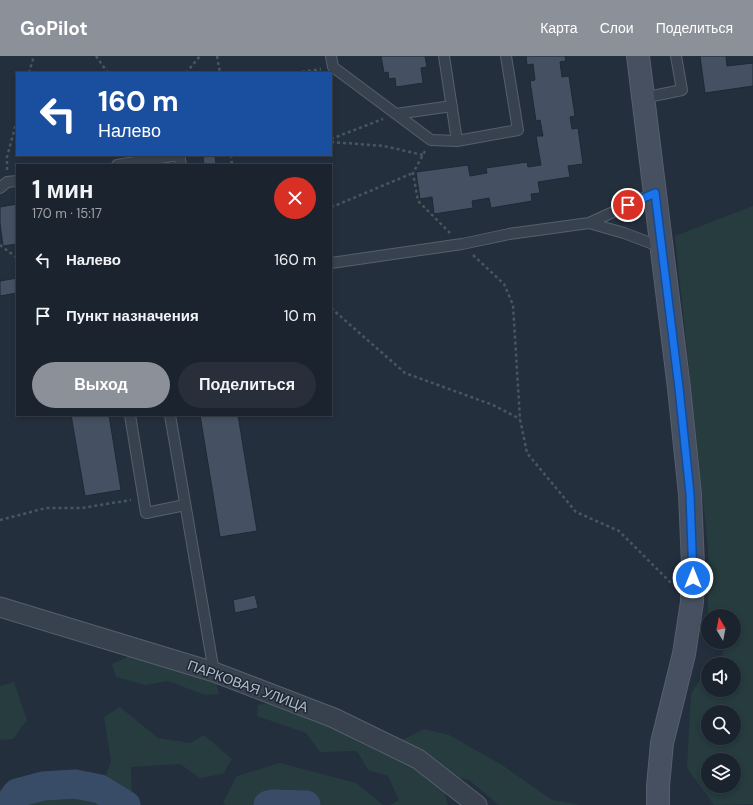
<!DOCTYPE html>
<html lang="ru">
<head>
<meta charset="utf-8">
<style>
  body { margin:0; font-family:"DM Sans",sans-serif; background:#282f3a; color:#f1f3f6; height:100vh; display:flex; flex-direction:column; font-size:15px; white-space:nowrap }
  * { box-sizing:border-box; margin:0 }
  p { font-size:13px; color:#a0a4aa }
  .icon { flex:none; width:22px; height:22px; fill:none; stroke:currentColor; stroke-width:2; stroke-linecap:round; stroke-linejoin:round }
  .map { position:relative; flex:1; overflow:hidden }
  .drawer { position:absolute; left:16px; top:108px; width:316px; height:252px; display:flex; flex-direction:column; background:#1b232e; border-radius:0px; box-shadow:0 2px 6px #0003,0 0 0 1px #39404a }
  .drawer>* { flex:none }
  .top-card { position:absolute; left:16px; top:16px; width:316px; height:84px; border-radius:0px; box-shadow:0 2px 6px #0003,0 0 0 1px #39404a; background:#1a4fa0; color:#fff; overflow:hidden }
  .needle { width:26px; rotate:350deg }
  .tools { position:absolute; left:701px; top:553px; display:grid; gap:8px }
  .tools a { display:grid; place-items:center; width:40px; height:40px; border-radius:50%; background:#1b232e; box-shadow:0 2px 6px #0003,0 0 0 1px #39404a; font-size:20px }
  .pin { position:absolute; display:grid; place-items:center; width:34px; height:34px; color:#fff; margin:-17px; border:2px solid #fff; border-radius:50%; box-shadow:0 1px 4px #0007 }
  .me { position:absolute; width:44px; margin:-22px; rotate:0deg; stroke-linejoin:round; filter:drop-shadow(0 0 3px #0008) }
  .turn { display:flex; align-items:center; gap:14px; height:84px; padding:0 16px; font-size:18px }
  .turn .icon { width:52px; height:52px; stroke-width:2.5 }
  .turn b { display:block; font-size:28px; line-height:34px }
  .round { display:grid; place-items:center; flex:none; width:42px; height:42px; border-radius:21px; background:#282f3a }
  .headline { display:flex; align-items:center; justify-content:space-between; height:68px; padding:0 16px }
  h1 { font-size:24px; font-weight:700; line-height:30px }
  .button { display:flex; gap:8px; margin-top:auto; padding:8px 16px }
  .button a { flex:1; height:46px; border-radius:24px; background:#8c9099; color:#fff; font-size:16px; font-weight:700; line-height:46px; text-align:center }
  .button a+a { background:#282f3a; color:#f1f3f6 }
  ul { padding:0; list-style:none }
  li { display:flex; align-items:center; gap:12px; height:56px; padding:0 16px }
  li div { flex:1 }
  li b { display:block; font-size:15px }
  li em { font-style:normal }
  header { display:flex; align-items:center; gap:24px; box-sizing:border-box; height:56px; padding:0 20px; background:#8c9099; color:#fff }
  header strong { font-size:19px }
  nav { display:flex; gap:22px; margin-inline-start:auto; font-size:14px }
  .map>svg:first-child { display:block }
  .green { fill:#263c3f; fill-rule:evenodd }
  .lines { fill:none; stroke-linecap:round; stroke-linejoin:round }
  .river { stroke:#394c67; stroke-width:29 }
  .building { fill:#455162; stroke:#1f2835 }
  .lane-casing { stroke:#565f6c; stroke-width:12 }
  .street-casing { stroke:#565f6c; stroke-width:21 }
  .secondary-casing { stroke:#565f6c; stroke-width:24 }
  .path { stroke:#44595c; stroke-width:2.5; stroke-dasharray:3 3; stroke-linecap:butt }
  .lane { stroke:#38414e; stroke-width:10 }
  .street { stroke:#38414e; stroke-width:19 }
  .secondary { stroke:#465061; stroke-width:22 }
  .route-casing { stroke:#114b97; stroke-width:10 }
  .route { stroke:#1a73e8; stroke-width:7 }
  .labels { text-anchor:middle; stroke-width:3; stroke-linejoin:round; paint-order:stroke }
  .street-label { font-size:14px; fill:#b4bcc9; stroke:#1d2633 }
</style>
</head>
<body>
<header>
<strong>GoPilot</strong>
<nav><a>Карта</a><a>Слои</a><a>Поделиться</a></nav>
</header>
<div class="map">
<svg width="753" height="749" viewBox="0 0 753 749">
  <rect width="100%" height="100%" fill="#242f3e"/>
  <path class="green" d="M753,150V748L714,749L687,712L691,638L708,611V634H734V608H713L722,603L724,591L721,586H734V560H708V492L675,180ZM708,656H734V682H708ZM708,704H734V730H708Z
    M130,600L216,627L219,638L205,639L168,625L145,629L116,621L112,608Z
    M14,626L27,664L13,683L0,684V630Z
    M269,647L330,671L379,696L424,673L449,679L502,709L552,744L580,749H499L469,724L449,720L444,735L448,749H390L399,744L388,720L368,714L357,695L320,696L306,677L257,660L258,649Z
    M120,651L158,682L190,687L204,679L232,703L223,718L200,722L180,708L131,711L132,740L103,726L111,705L104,661Z
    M280,707L356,727L383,749H225L223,746L237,720Z
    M82,738L105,749H24L29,745Z"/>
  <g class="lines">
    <path class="river" d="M8,749L17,737L43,730L75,728L100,733L126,749
      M268,749L272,748L306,749"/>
  </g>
  <path class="building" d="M381,0H425L427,11L421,12L423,27L396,31L395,22L389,23L388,16L384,17Z
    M526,0H565L566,5L560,6L562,21L569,20L575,60L570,61L572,73L578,72L583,108L568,110L570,121L538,126L540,137L531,138L532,145L491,152L489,142L472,145L473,152L434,158L432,141L420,143L416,116L468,109L470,120L487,117L486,112L527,106L528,111L541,109L536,80H543L540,64L536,65L530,25L535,24L533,8L527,9Z
    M700,0H726L727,10L753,7V30L705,37Z
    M215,99L216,109H204L203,101Z
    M17,148V188L3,190L0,167V151Z
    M17,222V237L0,240V225Z
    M71,359H109L121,434L85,440Z
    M200,359H238L257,475L220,481Z
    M255,539L258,552L235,557L233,544Z"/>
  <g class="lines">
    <g class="lane-casing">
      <path id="lane" d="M331,0L333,11L431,84L457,85L518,74L506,0
        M444,0L457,85
        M643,42L682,34L676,0
        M396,58L452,50
        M117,109L179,99L181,109
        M0,132L7,126L17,125
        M589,167L624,177L661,191
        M331,207L462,188L509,178L589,167L655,137
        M130,359L146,457L185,449
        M170,359L214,616"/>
    </g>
    <g class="street-casing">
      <path id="street" d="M0,551L214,616L334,662L418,703L477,749"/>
    </g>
    <g class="secondary-casing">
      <path id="secondary" d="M638,0L679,332L690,438L693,509L692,546L684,598L662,687L658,730V749"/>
    </g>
    <path class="path" d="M96,0L108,17
      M217,0L220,17
      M29,17L34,0
      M186,17L200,0
      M296,17L321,13
      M331,83L383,63
      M331,86L384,90L423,99
      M425,95L413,117L418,145L450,177
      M231,99L232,109
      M7,114V101L17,64
      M331,151L339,148L413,117
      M0,189L17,202
      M473,199L504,228L513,249L520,363L527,397L576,456L619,475L673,529
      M331,252L405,317L493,349L520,363
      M0,464L46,452H82L131,444"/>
    <use href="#lane" class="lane"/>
    <use href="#street" class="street"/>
    <use href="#secondary" class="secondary"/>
  </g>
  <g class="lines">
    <g class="route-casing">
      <path id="route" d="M628,149L655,137L679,332L690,438L693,522"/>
    </g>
    <use href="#route" class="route"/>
  </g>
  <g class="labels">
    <g class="street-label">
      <text transform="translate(248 630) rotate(20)" y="5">ПАРКОВАЯ УЛИЦА</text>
    </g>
  </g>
</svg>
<div class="tools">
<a><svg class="needle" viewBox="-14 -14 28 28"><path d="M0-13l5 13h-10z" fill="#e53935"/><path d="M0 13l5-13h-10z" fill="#a0a4aa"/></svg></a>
<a><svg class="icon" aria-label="sound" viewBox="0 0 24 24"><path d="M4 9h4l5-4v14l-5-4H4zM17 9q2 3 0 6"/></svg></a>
<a><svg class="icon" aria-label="search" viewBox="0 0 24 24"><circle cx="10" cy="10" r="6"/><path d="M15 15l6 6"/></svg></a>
<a><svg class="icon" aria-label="layers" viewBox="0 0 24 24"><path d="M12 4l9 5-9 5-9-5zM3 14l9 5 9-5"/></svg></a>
</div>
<div class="pin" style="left:628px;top:149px;background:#d93025"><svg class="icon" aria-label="arrive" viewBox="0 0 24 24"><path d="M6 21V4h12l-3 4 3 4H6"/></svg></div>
<svg class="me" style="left:693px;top:522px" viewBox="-20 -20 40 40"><circle r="17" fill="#1a73e8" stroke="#fff" stroke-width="3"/><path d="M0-11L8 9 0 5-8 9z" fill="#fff"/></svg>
<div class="top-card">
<div class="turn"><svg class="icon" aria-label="left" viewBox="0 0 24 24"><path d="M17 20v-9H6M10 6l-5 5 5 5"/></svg><div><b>160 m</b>Налево</div></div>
</div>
<section class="drawer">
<div class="headline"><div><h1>1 мин</h1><p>170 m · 15:17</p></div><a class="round" style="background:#d93025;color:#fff"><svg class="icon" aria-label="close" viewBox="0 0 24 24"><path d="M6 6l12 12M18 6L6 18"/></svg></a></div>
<ul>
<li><svg class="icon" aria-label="left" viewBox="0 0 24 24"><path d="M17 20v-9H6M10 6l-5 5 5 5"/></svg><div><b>Налево</b></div><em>160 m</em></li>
<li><svg class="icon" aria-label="arrive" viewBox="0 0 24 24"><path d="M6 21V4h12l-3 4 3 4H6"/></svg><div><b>Пункт назначения</b></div><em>10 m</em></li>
</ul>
<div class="button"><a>Выход</a><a>Поделиться</a></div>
</section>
</div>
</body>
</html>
